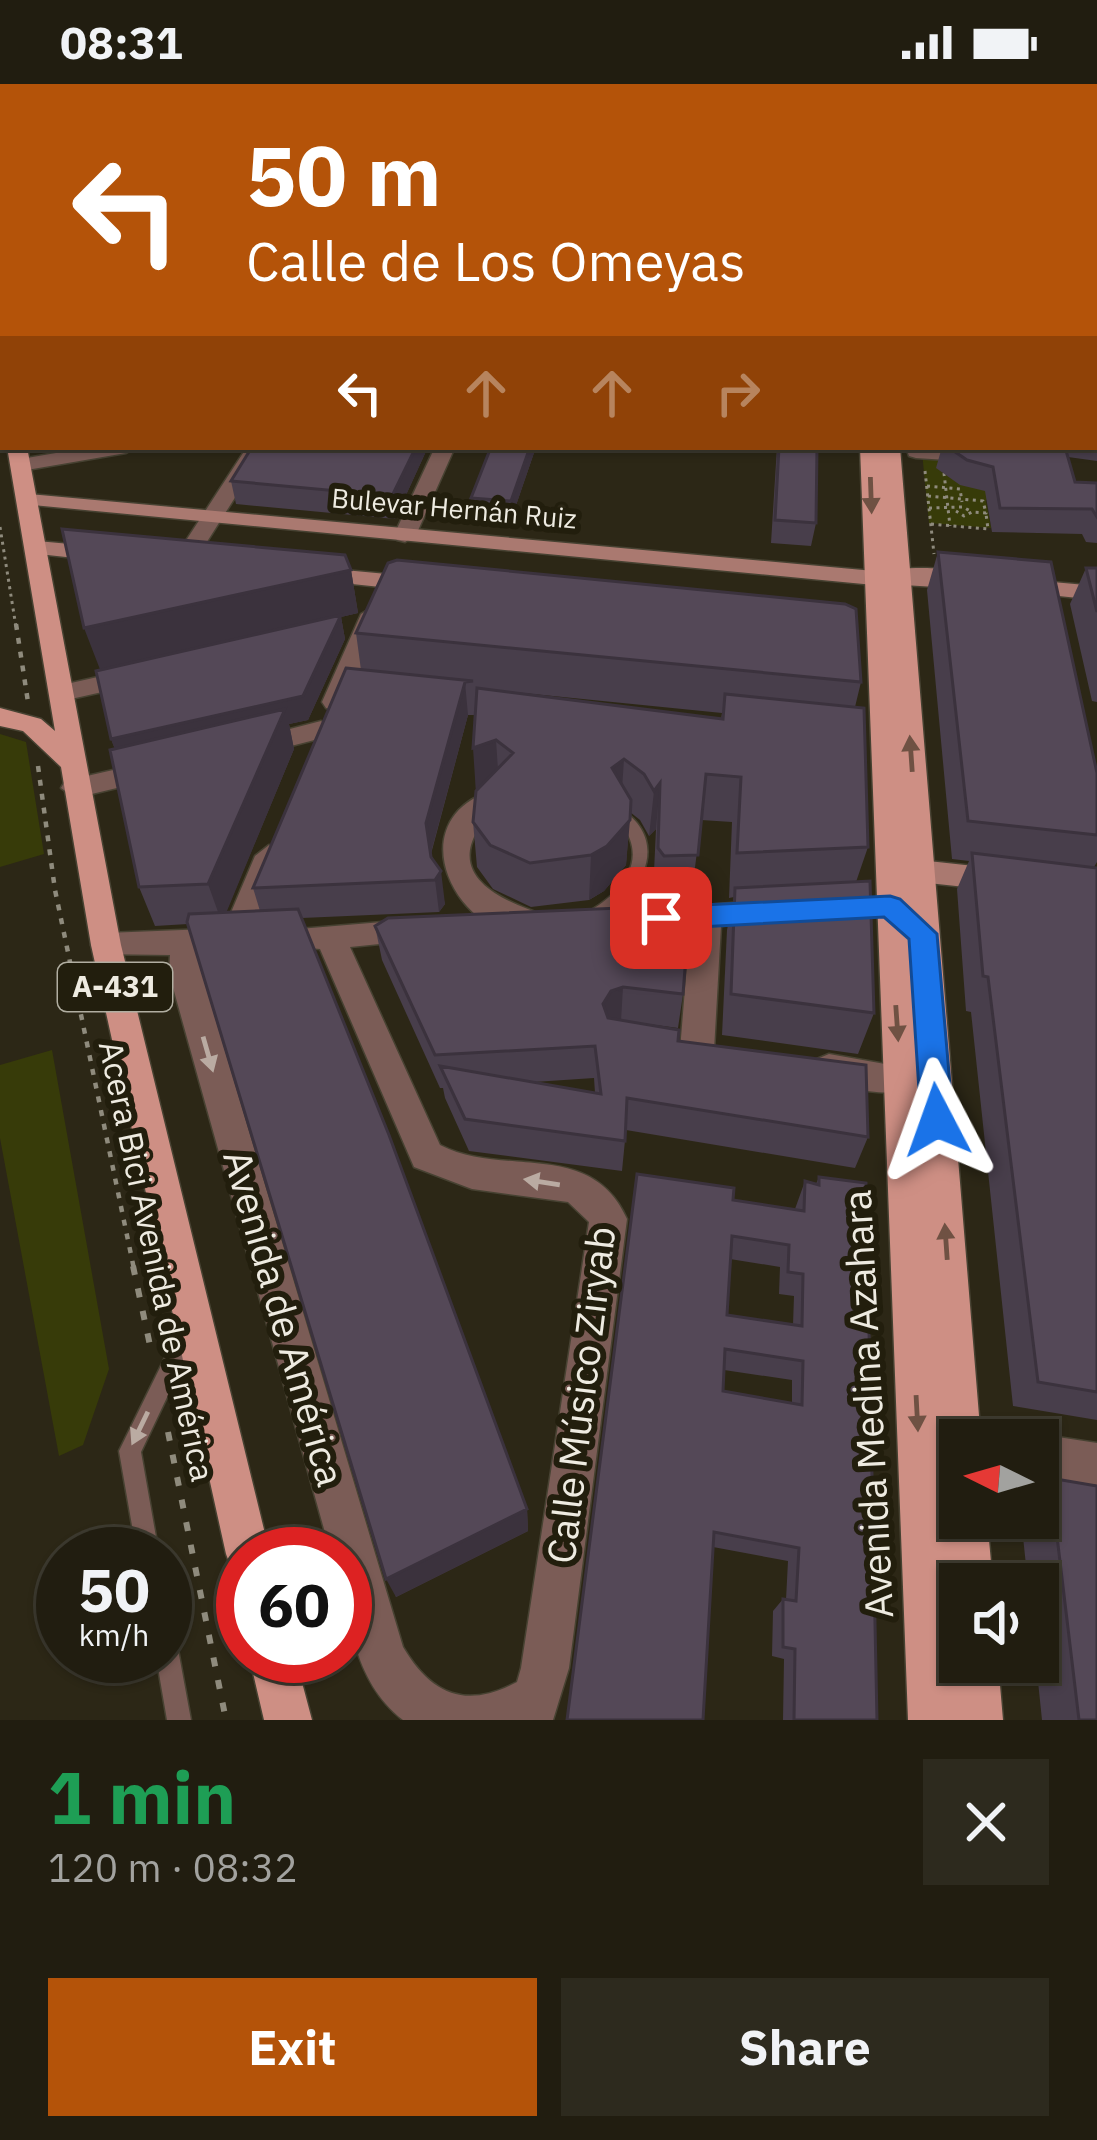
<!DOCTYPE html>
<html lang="en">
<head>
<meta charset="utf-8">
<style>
  body { margin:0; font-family:"IBM Plex Sans",sans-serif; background:#2d2a1e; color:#f1f3f6; height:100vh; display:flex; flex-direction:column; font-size:45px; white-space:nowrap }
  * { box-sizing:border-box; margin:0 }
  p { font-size:39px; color:#a2a29f }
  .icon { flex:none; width:66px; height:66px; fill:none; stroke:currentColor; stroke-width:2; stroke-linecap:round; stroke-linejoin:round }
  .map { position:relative; height:1636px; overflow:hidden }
  .side { display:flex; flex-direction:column; background:#211d10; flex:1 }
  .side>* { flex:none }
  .top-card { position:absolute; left:0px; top:0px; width:1098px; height:366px; box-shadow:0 3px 9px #0004,0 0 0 3px #3e3b30; background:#b45309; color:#fff; overflow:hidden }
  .needle { width:78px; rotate:275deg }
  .controls { position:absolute; left:939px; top:1335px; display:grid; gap:24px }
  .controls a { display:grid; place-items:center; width:120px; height:120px; border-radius:0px; background:#211d10; box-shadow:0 3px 9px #0004,0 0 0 3px #3e3b30; font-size:60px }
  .speed { position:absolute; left:36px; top:1443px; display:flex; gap:24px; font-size:60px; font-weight:700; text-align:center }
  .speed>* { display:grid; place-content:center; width:156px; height:156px; border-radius:50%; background:#211d10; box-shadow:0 3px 9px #0004,0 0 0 3px #3e3b30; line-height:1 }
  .speed small { font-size:30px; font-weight:400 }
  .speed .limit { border:18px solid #d22; background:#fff; color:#111 }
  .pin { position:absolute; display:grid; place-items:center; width:102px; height:102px; color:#fff; margin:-51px; border-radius:24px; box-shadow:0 6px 18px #0006 }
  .me { position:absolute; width:132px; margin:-66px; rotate:356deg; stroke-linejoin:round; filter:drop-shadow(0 0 9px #0008) }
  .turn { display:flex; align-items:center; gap:42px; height:252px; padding:0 48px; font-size:54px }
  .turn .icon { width:156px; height:156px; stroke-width:2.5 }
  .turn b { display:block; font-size:84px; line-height:102px }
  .lanes { display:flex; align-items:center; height:114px; padding:0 48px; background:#0003; justify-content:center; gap:60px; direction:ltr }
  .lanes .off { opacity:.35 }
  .round { display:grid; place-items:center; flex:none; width:126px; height:126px; border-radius:0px; background:#2d2a1e }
  .overview { display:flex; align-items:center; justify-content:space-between; height:204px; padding:0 48px }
  h1 { font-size:72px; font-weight:800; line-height:90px; color:#1e9e55 }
  .cta { display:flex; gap:24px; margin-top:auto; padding:24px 48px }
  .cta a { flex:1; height:138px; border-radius:0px; background:#b45309; color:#fff; font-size:48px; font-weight:800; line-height:138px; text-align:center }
  .cta a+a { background:#2d2a1e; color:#f1f3f6 }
  .status { display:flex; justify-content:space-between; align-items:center; height:84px; padding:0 60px; background:#211d10; direction:ltr }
  .status svg { height:33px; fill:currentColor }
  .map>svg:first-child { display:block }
  .green { fill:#373b09 }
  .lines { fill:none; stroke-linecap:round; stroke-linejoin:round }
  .lane-casing { stroke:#474232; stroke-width:3 }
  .street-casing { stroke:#474232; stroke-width:3 }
  .secondary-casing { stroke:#474232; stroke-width:3 }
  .primary-casing { stroke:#474232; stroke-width:3 }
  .path-far2 { stroke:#8f8b7d; stroke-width:3; stroke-dasharray:3 4.5; stroke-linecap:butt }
  .path-far1 { stroke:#8f8b7d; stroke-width:4.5; stroke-dasharray:6 8; stroke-linecap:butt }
  .path { stroke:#8f8b7d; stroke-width:6; stroke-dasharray:9 14; stroke-linecap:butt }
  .lane { fill:#7b5c56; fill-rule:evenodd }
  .street { fill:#7b5c56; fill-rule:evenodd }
  .secondary { fill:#aa7970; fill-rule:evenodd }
  .primary { fill:#ce8f84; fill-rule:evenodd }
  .wall { fill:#483e4b; fill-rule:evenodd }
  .shaded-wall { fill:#3b323d }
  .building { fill:#544857; stroke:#3b323d; stroke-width:3; fill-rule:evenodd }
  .oneway { fill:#6f5143 }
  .oneway2 { fill:#baaba2 }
  .route { fill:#1a73e8; stroke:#114b97; stroke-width:3 }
  .labels { text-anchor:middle; stroke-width:12; stroke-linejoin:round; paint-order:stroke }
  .far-street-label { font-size:27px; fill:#eeebe1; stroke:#221e0d }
  .shield { fill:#221e0d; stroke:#b1aea1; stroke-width:3 }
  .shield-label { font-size:30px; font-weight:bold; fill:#eeebe1 }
  .street-label { font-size:33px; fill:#eeebe1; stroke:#221e0d }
  .near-street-label { font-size:39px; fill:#eeebe1; stroke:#221e0d }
</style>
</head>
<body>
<div class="status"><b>08:31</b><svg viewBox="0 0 49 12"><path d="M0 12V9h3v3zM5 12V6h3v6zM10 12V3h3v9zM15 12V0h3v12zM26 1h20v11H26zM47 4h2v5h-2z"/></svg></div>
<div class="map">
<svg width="1097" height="1636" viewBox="0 0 1097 1636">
  <rect width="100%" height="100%" fill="#2c2716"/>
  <path class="green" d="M922,368L1009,374L986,417L991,444L929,439Z
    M0,650L26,658L44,770L0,783Z
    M52,966L109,1285L83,1361L59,1372L0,1054V981Z"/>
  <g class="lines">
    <g class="lane-casing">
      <path id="lane" d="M621,725C675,760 637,819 591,839L586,837L583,833L586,829C615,813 647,783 626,747C623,741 618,736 614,730Z
        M188,1238L195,1241L198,1248L141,1368L159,1470H137L119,1367L181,1241Z
        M165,1548L173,1552L177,1560L191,1636H167L156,1572H165Z"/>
    </g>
    <g class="street-casing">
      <path id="street" d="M91,363H136L126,369L21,387L11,381L21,375Z
        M247,363H267L191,483H175L172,478Z
        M435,363H455L416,451L405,458L397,456L394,451Z
        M906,363H1006L1019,374L1009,380L916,374L909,372Z
        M373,523L385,530L348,618L335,626L326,624L322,618L361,530Z
        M138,584L147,586L150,592L147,598L62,617L49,609L53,603Z
        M321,637L334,646L330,652L256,671L243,662L247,656Z
        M157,676L167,678L171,685L167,692L75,714L61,704L65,697Z
        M496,705L510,715C501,728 484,734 476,749C450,797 509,819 544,831L548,839L544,847C467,872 388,737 496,705Z
        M269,761L283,772L245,866L234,869L221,862L201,869L199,880L403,1563C432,1612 467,1625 517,1598L521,1584L589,1138L568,1118L472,1105L414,1083L320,865L299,863L295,854L299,845L418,835L429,839L433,847L429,855L350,863L440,1061C503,1094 591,1054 627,1135L569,1584L553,1636H403C353,1597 345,1529 345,1470H331L169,889L170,871L95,870L91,861L95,852L106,849L208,845L221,852L255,772Z
        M772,816L783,820L787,828L783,836L721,842L714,966L709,976L697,980L685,976L680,966L690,844L641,842L637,834L641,826Z
        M829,970L913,985L918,995L913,1005C888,1014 842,1004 817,995L812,985L817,975Z
        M1038,1350L1097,1359V1401L1038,1392V1356H1023Z"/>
    </g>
    <g class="secondary-casing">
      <path id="secondary" d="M29,410L874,487C903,484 960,479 982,497C965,510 901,498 874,501L22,420L18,416Z
        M37,457L103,463L114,470L103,477L29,469L26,464Z
        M312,483L419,493L430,500L419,507L304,495L301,490Z
        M1019,495L1097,502V516L1011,507L1008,502Z
        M919,776L1002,785L1012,788L1017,796L1012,804L1002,807L919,798L909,795L904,787L909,779Z"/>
    </g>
    <g class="primary-casing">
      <path id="primary" d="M1095,141H1097V151H1095Z
        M3,183V193L0,194V184Z
        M0,274H3V303L0,302Z
        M7,363H27L121,861L270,1470H243V1490L232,1486L226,1470L91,861L61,683L23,647L0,642V624L41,635L55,647Z
        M860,363H880L892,559L880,363H900L981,1356H960V1379L945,1373L940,1359L944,1432L950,1419L960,1414V1434H987L993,1500H960V1518L948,1502L952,1576L960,1561V1578H998L1003,1636H908Z
        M249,1572H295L312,1636H264Z"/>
    </g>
    <path class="path-far2" d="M925,387L934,470
      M944,389L950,442
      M927,402L960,405L962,418
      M928,412L983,417L986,429L972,428
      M929,424L963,423L972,428L964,432L956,427
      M931,440L988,445L986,430
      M0,443L16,543"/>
    <path class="path-far1" d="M16,540L28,618
      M38,682L55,806L134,1185"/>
    <path class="path" d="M133,1182L151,1266
      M168,1348L226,1636"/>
    <use href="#lane" class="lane"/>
    <use href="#street" class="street"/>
    <use href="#secondary" class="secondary"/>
    <use href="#primary" class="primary"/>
  </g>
  <path class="wall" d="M0,0H485L479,3H3V113L0,105Z
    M485,0H880V3H479Z
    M888,0H1097V113H1095V3H889Z
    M1095,154H1097V310H1095Z
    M1097,314V377L1068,373L1075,398L1097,399V459L1086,458L1082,450L992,448L985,407L960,401L936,384L942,363H1095V324Z
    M252,363H428L395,435L236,420L231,397Z
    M491,363H536L512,433L472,430L471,414Z
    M777,363H817L816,439L811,462L771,459Z
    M938,468L1097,689V778L1094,783L1097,784V1336L1013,1322L971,928L966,927L957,805L969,777L952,775L927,506Z
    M1086,484H1097V618L1092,617L1070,520Z
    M351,486L358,529L341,533L345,555L308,636L289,640L294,665L226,828L260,827L253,804L361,586L356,549L861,598L855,623L868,763L856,798L874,929L858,970L722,951L727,846L734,813L729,814L732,738L701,736L691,815L659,817L653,809L656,745L649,752L640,736L630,728L626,781L604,807L589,816L531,823L493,805L477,783L473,738L476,709L475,631H468L431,770L445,820L439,828L302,834L527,1425L528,1447L396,1513L188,840L155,842L139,803L115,665L111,655ZM502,607L722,629L721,635Z
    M375,842L683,910L678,944L633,938L678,957L868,1053L855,1084L626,1046L622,1087L469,1067L445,1014L443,1004H440L382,876ZM594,994L595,1009L534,998Z
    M637,1090L734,1104L733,1116L795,1125L805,1097L816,1100L819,1093L866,1099L877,1636H783L784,1575L772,1572L773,1527L783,1515L786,1516L788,1477L713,1463L703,1636H567ZM730,1175L780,1183L779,1210L794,1212L793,1241L727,1231ZM724,1286L792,1296V1319L723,1307Z
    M1050,1394L1097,1636H1042L1036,1578H1038V1500H1028L1021,1434H1038V1403Z"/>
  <path class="shaded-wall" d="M485,0H524V3H479Z
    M416,363H428L395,435L392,412Z
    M530,363H536L512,433L511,417Z
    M351,486L358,529L341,533L345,555L308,636L289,640L294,665L222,839L208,800L120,679L111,655L101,588L84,544Z
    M465,598L468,631L430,772L426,739Z
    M496,656L499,701L476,709L473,664Z
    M624,675L621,721L612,684Z
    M660,699L656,745L649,752L654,707Z
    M630,736L626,781L604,807L589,816L591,771Z
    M441,787L445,820L439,828L435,796Z
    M623,903L621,937L609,941L603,920L611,907Z
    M527,1425L528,1447L396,1513L386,1495Z"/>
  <path class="building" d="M0,0H399L300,3H3V108L0,100Z
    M439,0H485L479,3H444Z
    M576,0H880V3H638Z
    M904,0H1097V79H1095V3H906Z
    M1095,154H1097V234L1095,240Z
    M1095,245L1097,250V286H1095Z
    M1095,329H1097V352L1095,351Z
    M252,363H416L392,412L231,397Z
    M491,363H530L511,417L471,414Z
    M779,363H817L816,439L775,436Z
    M948,363H1065L1075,398L1097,399V433L1092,425L1000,424L993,383L967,376Z
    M62,445L345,471L351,486L84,544Z
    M938,468L1051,478L1097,689V751L968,737Z
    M397,476L845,520L856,525L861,598L356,549L388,479Z
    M1086,484H1097V528Z
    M341,531L303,612L111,655L96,587Z
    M346,584L473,597L465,598L426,739L431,773L441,787L435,796L253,804Z
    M477,604L723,635L725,610L864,624L868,763L737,769L741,693L706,690L698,771L664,772L658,764L660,699L654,707L644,690L624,675L612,684L631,716L630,736L607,762L591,771L530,779L490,761L473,738L476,707L513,669L496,656L473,664Z
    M285,625L208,800L139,803L110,666Z
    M972,769L1097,784V1308L1038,1298L988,893L983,892Z
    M870,797L874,929L731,910L735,804Z
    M690,821L683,910L623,903L611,907L603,920L608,934L679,946L678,957L866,981L868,1053L627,1014L625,1057L465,1035L440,982L601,1010L595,962L435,971L375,842L388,834Z
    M298,825L389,1051L527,1425L386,1495L187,838L189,830Z
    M637,1090L734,1104L733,1116L804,1127L805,1097L819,1101V1093L866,1099L877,1636H794L795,1565L783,1563V1515L796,1517L799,1464L714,1448L703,1636H567ZM732,1152L789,1161L788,1188L803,1190L802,1242L727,1231ZM725,1265L803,1277L802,1321L723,1307Z
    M1050,1394L1097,1402V1636H1079Z"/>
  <defs><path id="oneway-solid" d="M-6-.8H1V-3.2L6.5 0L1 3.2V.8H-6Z" transform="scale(3)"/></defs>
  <g class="oneway">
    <use href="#oneway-solid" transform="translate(871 411) rotate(88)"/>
    <use href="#oneway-solid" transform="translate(911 670) rotate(-94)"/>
    <use href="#oneway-solid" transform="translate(897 939) rotate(86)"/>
    <use href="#oneway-solid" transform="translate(946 1158) rotate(-94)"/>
    <use href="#oneway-solid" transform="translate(917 1329) rotate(87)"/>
  </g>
  <g class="oneway2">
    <use href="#oneway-solid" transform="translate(208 970) rotate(74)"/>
    <use href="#oneway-solid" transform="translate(542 1098) rotate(-171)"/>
    <use href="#oneway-solid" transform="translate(140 1344) rotate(116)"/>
  </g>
  <path class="route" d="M890,812L900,815L937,850L953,1036L948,1046L937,1050L926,1046L921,1036L909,855L884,833L661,845L647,834L661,823Z"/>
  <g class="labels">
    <g class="far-street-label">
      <text transform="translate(454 425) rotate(5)" y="9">Bulevar Hernán Ruiz</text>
    </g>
    <rect class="shield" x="58" y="879" width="114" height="48" rx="9"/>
    <g class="shield-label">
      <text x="115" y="913">A-431</text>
    </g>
    <g class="street-label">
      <text transform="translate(157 1177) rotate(78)" y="12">Acera Bici Avenida de América</text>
    </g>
    <g class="near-street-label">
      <text transform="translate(284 1234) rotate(74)" y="14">Avenida de América</text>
      <text transform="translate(581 1311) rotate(-83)" y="14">Calle Músico Ziryab</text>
      <text transform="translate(868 1320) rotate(-93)" y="14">Avenida Medina Azahara</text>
    </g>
  </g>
</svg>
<div class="controls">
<a><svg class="needle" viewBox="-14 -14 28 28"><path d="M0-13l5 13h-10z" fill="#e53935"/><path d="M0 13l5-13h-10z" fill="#a2a29f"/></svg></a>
<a><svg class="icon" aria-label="sound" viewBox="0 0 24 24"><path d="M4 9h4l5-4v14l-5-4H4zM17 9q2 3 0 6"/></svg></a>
</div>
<div class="speed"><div>50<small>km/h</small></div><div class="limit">60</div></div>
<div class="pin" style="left:661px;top:834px;background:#d93025"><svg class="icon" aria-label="arrive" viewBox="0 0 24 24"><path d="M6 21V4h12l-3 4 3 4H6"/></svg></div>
<svg class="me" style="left:937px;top:1036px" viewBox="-20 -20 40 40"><path d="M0-17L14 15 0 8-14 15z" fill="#1a73e8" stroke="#fff" stroke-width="4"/></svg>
<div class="top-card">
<div class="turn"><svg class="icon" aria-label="left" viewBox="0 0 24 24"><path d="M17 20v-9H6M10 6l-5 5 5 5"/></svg><div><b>50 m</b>Calle de Los Omeyas</div></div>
<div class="lanes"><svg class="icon" aria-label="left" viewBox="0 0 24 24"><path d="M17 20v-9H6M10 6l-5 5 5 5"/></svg><svg class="icon off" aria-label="ahead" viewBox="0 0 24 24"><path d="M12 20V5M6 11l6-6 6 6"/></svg><svg class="icon off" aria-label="ahead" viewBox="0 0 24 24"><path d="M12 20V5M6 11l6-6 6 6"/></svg><svg class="icon off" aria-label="right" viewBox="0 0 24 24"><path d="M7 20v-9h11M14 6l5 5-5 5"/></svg></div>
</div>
</div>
<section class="side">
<div class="overview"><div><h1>1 min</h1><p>120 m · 08:32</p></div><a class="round"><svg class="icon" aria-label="close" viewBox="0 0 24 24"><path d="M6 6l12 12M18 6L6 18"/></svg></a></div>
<div class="cta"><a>Exit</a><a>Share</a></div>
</section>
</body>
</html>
